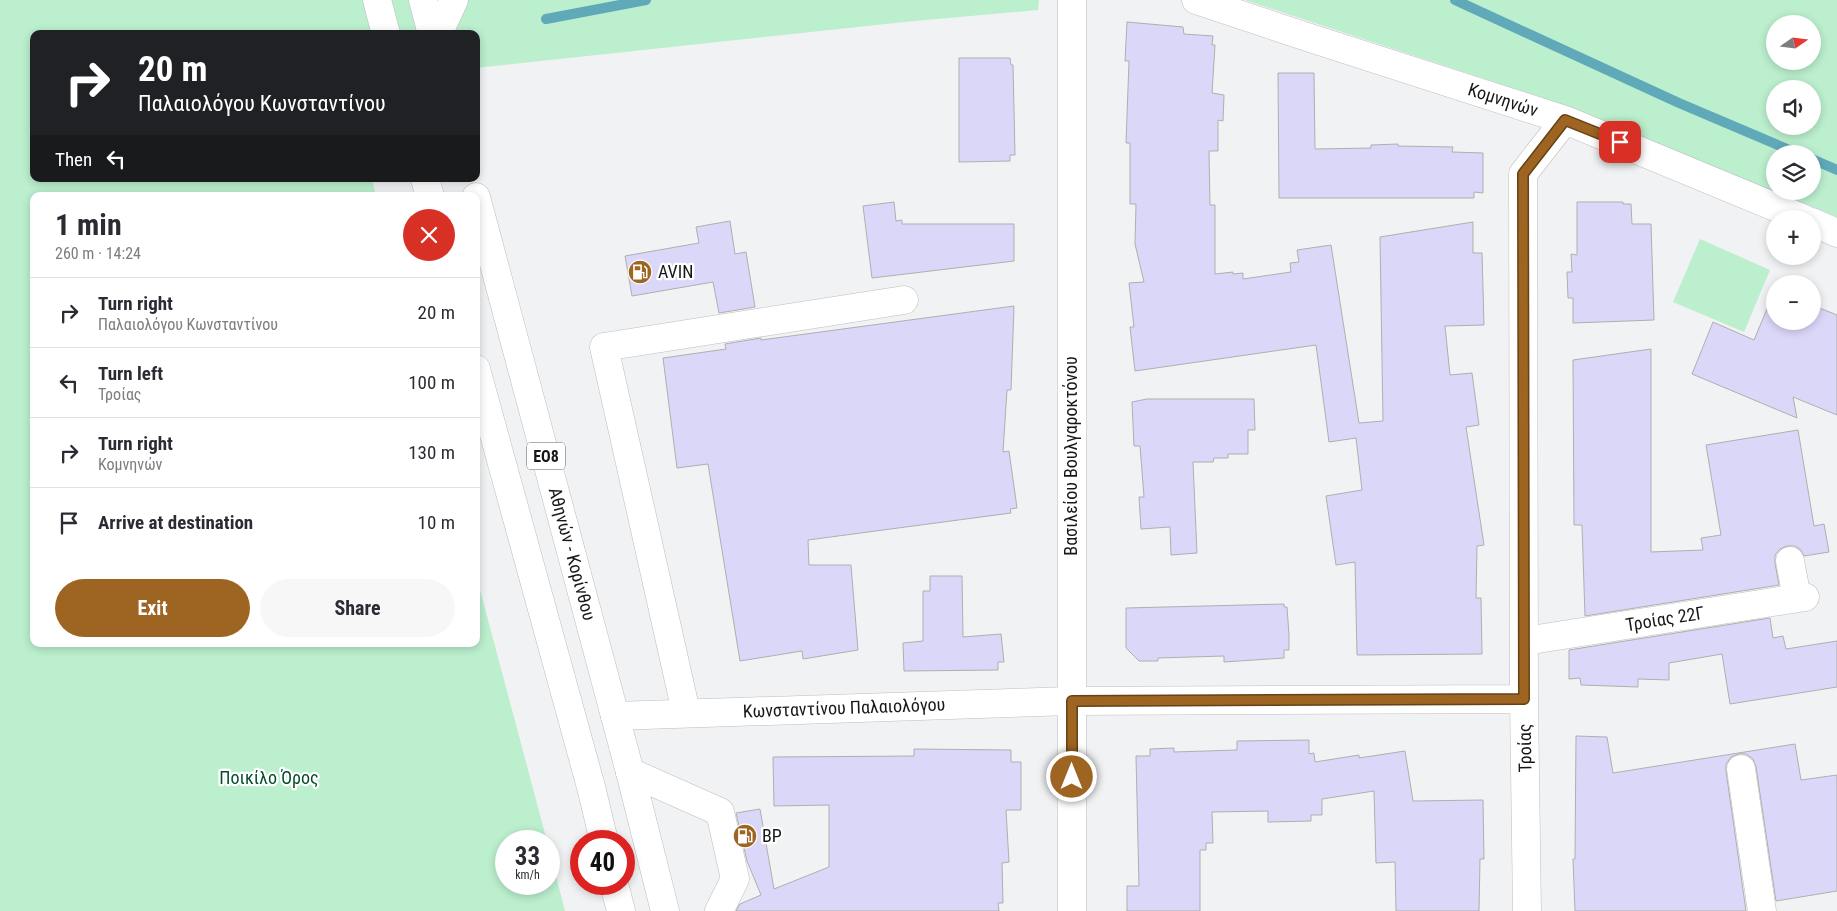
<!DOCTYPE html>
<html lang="en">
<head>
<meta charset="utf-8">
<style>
  body { margin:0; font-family:"Roboto Condensed",sans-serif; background:#f7f7f7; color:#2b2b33; height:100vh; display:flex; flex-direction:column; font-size:19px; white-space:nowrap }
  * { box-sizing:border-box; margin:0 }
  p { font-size:16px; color:#7c7c81 }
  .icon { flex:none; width:28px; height:28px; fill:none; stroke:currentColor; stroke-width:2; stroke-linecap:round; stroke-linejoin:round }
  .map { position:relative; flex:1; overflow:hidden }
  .drawer { position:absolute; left:30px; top:192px; width:450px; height:455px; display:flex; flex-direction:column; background:#fff; border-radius:10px; box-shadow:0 2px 8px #0003 }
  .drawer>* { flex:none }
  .top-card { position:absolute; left:30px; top:30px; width:450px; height:152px; border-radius:10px; box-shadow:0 2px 8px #0003; background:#202124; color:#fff; overflow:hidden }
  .needle { width:32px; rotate:76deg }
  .controls { position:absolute; left:1766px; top:15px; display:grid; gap:10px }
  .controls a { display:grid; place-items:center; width:55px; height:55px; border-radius:50%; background:#fff; box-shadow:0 2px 8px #0003; font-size:25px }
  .speed { position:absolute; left:495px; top:830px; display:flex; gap:10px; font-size:25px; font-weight:700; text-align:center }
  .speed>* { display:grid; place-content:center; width:65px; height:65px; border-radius:50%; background:#fff; box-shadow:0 2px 8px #0003; line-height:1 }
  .speed small { font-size:12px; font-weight:400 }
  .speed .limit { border:8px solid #d22; background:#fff; color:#111 }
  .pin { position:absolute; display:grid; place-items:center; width:42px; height:42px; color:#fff; margin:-21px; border-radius:10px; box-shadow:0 2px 8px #0006 }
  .me { position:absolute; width:55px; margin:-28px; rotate:0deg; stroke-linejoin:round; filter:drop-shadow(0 0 4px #0008) }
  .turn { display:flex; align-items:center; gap:18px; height:105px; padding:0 25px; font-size:22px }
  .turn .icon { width:65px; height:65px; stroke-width:2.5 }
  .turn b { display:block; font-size:35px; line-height:42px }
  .then { display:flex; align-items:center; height:48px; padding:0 25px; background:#0003; gap:10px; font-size:19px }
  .round { display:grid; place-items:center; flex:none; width:52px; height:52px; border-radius:26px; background:#f7f7f7 }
  .summary { display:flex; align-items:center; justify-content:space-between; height:85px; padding:0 25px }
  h1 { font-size:30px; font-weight:700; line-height:38px }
  .action { display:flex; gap:10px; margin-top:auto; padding:10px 25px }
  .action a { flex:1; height:58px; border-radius:30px; background:#9d6422; color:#fff; font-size:20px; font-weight:700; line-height:58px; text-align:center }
  .action a+a { background:#f7f7f7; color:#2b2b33 }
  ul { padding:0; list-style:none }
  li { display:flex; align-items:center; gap:15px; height:70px; padding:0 25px; border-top:1px solid #e1e1e2 }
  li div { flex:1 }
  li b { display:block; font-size:19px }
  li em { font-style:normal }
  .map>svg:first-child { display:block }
  .green { fill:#bbefce; fill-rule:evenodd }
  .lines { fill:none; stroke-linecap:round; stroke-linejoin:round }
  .stream { stroke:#5fa9b9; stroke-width:10 }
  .building { fill:#dad7f9; stroke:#afafb0 }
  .minor-casing { stroke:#bebebf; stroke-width:29 }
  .highway-casing { stroke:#bebebf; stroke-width:29 }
  .minor { stroke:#fff; stroke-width:28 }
  .highway { stroke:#fff; stroke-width:28 }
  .route-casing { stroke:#664116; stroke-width:12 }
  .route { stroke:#9d6422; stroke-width:9 }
  .labels { text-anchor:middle; stroke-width:4.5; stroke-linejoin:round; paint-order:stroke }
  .shield { fill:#fff; stroke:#5c5d5d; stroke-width:1 }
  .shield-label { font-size:16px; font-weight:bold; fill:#161717 }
  .street-label { font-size:18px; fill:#161717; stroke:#fff }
  .poi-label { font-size:18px; fill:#161717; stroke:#fff; text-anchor:start }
  .park-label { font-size:18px; fill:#064d2d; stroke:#fff }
</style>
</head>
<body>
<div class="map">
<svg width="1837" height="911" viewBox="0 0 1837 911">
  <rect width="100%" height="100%" fill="#f1f2f3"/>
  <path class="green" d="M0,0H1039L1038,10L904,22L476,68V34H34V179H372L376,196H34V644H476V575L547,841H506V884H549V849L565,911H0Z
    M1245,0H1837V217L1549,100ZM1775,24H1812V61H1775ZM1775,89H1812V126H1775ZM1775,154H1812V191H1775Z
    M1700,239L1770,270L1744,332L1673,302Z"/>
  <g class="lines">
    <path class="stream" d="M1455,0L1679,103L1799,154
      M546,19L646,0
      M1812,159L1837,170"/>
  </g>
  <path class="building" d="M1127,22L1183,27L1184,34L1213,36L1212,45H1215L1212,93L1224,95L1223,121L1218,120V151H1209L1210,205H1215V274L1233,272V274L1243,273V279L1291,272L1290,263L1299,262L1297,250L1331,245L1359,423L1383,421L1380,237L1473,222V253H1482L1484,325L1445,326L1450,375L1472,373L1479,425L1466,427L1484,545L1477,546L1476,598H1481L1482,654L1357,655L1355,562L1336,565L1326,496L1362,490L1356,438L1329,442L1316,345L1135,371L1130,327H1134L1129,283L1144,282L1135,244L1136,204H1130V143H1126L1129,61H1125Z
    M959,58H1010L1011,65H1013L1015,155H1010V161L959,162Z
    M1278,73H1314L1315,149L1371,148V145L1398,144V146L1453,147L1452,152L1483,153V193L1474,192V198H1279Z
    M894,202L896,221L902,220V224H1014V261L872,278L863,206Z
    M1577,202H1623V204H1631L1632,224H1651L1654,320L1573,323V298H1568L1567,272H1572L1571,254L1577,255Z
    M730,221L735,254L746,252L755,307L719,313L713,282L632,296L625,256L699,243L696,227Z
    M1775,290V321H1812V305L1837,315V415L1793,397L1797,418L1692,374L1713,322L1754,340Z
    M1014,306L1011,390H1007L1003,452L1009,451L1017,508L1010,509L1011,513L808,540L809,565H851L858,650L803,659L802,651L740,661L708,464L677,468L663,358L726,349L725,344L761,338V340Z
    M1651,349V552L1703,550L1701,538L1721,535L1706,445L1798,430L1814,526L1824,524L1829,552L1804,556L1801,550L1795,546H1787L1780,549L1775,555V563L1779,585L1585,616L1582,525H1574L1573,360Z
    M1147,399H1254L1255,430H1248V454H1228V458H1214L1213,462H1193L1197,553L1171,555L1170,527L1141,529L1139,497H1144L1140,446H1134L1132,402Z
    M930,576H962L963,637L1001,634L1004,662H998V670L904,671L903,643L923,641V591H930Z
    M1284,604V607H1287L1289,635V650H1284V658L1224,662V656L1158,658V661H1139L1126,648V608Z
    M1770,618L1773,638L1783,636L1786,649L1837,641V687L1730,704L1722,654L1669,663V680L1638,679V687L1581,685L1580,678L1569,679V650Z
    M1576,736L1607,737L1613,773L1795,744L1801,780L1837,775V891L1776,901L1756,767L1753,759L1746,754H1739L1731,757L1726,764V771L1746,911H1575L1573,859H1575Z
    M1309,740V754L1314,753L1315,762L1359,755V758L1405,751L1413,801L1483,800L1484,859H1480L1479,911H1396L1395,862L1376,863L1374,791L1322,799V815H1311V821L1268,822V811L1212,812L1213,843H1206V850H1200V911H1127V886H1139L1136,756H1150V749L1174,748V752L1237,750V741Z
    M914,749L1011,750V762H1021V810H1006L1009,862L1002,863L1003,903H998L999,911H736L740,904L761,895L747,861L736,813L760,809L774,889L829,867V805L774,806L773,757L914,756Z"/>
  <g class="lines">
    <g class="minor-casing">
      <path id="minor" d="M1196,0L1304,36L1565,120L1804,219
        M438,34L454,0
        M1812,222L1837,233
        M1790,561L1797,598
        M1525,641L1805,597
        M686,712L604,347L904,300
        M615,716L1072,701L1524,699
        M1741,769L1762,911
        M630,772L720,812L735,879L719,911
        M1072,911V0
        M1527,911L1524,699L1523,174L1565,120"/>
    </g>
    <g class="highway-casing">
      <path id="highway" d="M377,0L386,34
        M423,0L432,34
        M425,179L430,196
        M476,197L630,772L665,911
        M476,369L591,787L604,841
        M614,884L621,911"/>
    </g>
    <use href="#minor" class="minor"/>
    <use href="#highway" class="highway"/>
  </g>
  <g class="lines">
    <g class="route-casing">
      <path id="route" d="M1072,777V701L1524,699L1523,174L1565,120L1620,142"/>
    </g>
    <use href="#route" class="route"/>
  </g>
  <defs>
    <g id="fuel-disc" transform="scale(1.25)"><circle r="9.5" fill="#9d6422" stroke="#fff"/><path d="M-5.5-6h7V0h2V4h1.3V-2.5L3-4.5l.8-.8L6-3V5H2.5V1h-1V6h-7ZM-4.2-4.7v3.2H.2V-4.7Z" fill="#fff"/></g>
  </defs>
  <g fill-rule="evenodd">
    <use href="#fuel-disc" x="640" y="272"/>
    <use href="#fuel-disc" x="745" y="836"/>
  </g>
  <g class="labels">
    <rect class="shield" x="527" y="442.5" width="38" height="27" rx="4"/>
    <g class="shield-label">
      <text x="546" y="462">ΕΟ8</text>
    </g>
    <g class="street-label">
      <text transform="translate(1503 100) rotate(18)" y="6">Κομνηνών</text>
      <text transform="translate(1071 456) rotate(-90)" y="6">Βασιλείου Βουλγαροκτόνου</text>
      <text transform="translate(572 554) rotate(75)" y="6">Αθηνών - Κορίνθου</text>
      <text transform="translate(1665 619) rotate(-9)" y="6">Τροίας 22Γ</text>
      <text transform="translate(844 708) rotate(-2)" y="6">Κωνσταντίνου Παλαιολόγου</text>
      <text transform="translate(1525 748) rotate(-91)" y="6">Τροίας</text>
    </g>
    <g class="poi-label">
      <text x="658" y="278">AVIN</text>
      <text x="762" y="842">BP</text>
    </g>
    <g class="park-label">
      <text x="269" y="784">Ποικίλο Όρος</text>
    </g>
  </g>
</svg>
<div class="controls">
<a><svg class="needle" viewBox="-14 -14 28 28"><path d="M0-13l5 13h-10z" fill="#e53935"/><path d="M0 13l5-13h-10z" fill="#7c7c81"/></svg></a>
<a><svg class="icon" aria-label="sound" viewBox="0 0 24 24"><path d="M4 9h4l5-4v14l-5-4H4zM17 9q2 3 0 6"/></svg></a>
<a><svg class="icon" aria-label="layers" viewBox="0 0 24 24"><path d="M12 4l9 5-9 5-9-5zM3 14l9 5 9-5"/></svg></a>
<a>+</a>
<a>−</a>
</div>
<div class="speed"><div>33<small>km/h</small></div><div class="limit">40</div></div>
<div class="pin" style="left:1620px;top:142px;background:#d93025"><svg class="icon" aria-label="arrive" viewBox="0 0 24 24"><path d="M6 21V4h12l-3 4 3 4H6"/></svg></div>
<svg class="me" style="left:1072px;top:777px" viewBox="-20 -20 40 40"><circle r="17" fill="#9d6422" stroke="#fff" stroke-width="3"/><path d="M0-11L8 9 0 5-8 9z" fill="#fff"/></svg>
<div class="top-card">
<div class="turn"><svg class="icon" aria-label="right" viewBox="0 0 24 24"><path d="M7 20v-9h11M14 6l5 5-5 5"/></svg><div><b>20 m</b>Παλαιολόγου Κωνσταντίνου</div></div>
<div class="then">Then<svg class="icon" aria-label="left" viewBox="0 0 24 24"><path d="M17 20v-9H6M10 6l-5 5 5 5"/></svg></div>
</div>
<section class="drawer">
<div class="summary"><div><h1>1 min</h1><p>260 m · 14:24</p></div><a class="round" style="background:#d93025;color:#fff"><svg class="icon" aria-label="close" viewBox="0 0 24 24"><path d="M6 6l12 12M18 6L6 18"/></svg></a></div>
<ul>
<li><svg class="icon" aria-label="right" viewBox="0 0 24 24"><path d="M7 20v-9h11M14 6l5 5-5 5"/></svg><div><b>Turn right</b><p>Παλαιολόγου Κωνσταντίνου</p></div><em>20 m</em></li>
<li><svg class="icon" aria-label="left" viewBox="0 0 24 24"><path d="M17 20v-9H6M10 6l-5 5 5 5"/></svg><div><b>Turn left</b><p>Τροίας</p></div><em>100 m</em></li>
<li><svg class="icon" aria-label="right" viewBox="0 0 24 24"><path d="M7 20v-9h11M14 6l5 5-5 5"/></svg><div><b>Turn right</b><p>Κομνηνών</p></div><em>130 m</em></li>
<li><svg class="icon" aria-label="arrive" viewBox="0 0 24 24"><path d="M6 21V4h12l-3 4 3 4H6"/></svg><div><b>Arrive at destination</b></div><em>10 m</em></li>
</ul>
<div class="action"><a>Exit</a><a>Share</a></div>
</section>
</div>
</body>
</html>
